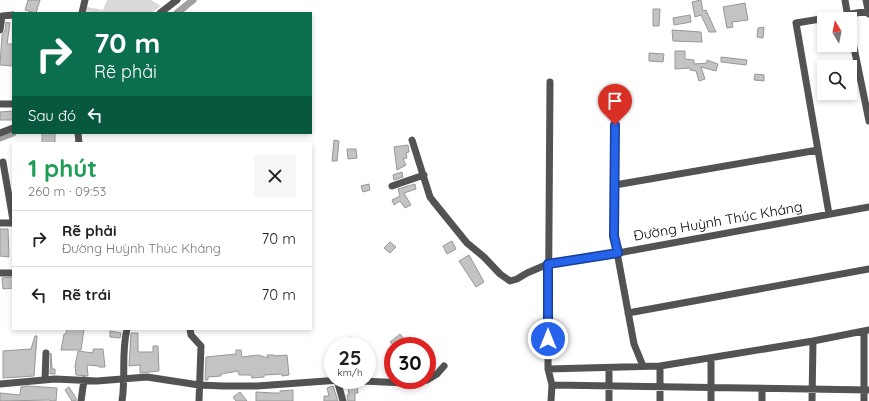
<!DOCTYPE html>
<html lang="vi">
<head>
<meta charset="utf-8">
<style>
  body { margin:0; font-family:Quicksand,sans-serif; background:#f6f6f6; color:#222; height:100vh; display:flex; flex-direction:column; font-size:15px; white-space:nowrap }
  * { box-sizing:border-box; margin:0 }
  p { font-size:13px; color:#767676 }
  .icon { flex:none; width:22px; height:22px; fill:none; stroke:currentColor; stroke-width:2; stroke-linecap:round; stroke-linejoin:round }
  .map { position:relative; flex:1; overflow:hidden }
  .panel { position:absolute; left:12px; top:142px; width:300px; height:188px; display:flex; flex-direction:column; background:#fff; border-radius:0px; box-shadow:0 2px 6px #0003 }
  .panel>* { flex:none }
  .banner { position:absolute; left:12px; top:12px; width:300px; height:122px; border-radius:0px; box-shadow:0 2px 6px #0003; background:#0b6e4f; color:#fff; overflow:hidden }
  .needle { width:26px; rotate:350deg }
  .controls { position:absolute; left:817px; top:12px; display:grid; gap:8px }
  .controls a { display:grid; place-items:center; width:40px; height:40px; border-radius:0px; background:#fff; box-shadow:0 2px 6px #0003; font-size:20px }
  .speed { position:absolute; left:324px; top:337px; display:flex; gap:8px; font-size:20px; font-weight:700; text-align:center }
  .speed>* { display:grid; place-content:center; width:52px; height:52px; border-radius:50%; background:#fff; box-shadow:0 2px 6px #0003; line-height:1 }
  .speed small { font-size:10px; font-weight:400 }
  .speed .limit { border:6px solid #d22; background:#fff; color:#111 }
  .pin { position:absolute; display:grid; place-items:center; width:34px; height:34px; color:#fff; margin:-41px -17px; border-radius:50% 50% 50% 0; rotate:-45deg; box-shadow:0 0 4px #0007 }
  .pin .icon { rotate:45deg }
  .me { position:absolute; width:44px; margin:-22px; rotate:0deg; stroke-linejoin:round; filter:drop-shadow(0 0 3px #0008) }
  .turn { display:flex; align-items:center; gap:14px; height:84px; padding:0 16px; font-size:18px }
  .turn .icon { width:52px; height:52px; stroke-width:2.5 }
  .turn b { display:block; font-size:28px; line-height:34px }
  .then { display:flex; align-items:center; height:38px; padding:0 16px; background:#0003; gap:8px; font-size:15px }
  .round { display:grid; place-items:center; flex:none; width:42px; height:42px; border-radius:0px; background:#f6f6f6 }
  .headline { display:flex; align-items:center; justify-content:space-between; height:68px; padding:0 16px }
  h1 { font-size:24px; font-weight:700; line-height:30px; color:#1e9e55 }
  ul { padding:0; list-style:none }
  li { display:flex; align-items:center; gap:12px; height:56px; padding:0 16px; border-top:1px solid #e0e0e0 }
  li div { flex:1 }
  li b { display:block; font-size:15px }
  li em { font-style:normal }
  .map>svg:first-child { display:block }
  .green { fill:#dadada }
  .lines { fill:none; stroke-linecap:round; stroke-linejoin:round }
  .canal { stroke:#a1a1a1; stroke-width:7 }
  .building { fill:#c3c3c3; stroke:#979797 }
  .street { stroke:#535353; stroke-width:7 }
  .route-casing { stroke:#184099; stroke-width:10 }
  .route { stroke:#2563eb; stroke-width:7 }
  .labels { text-anchor:middle; stroke-width:3; stroke-linejoin:round; paint-order:stroke }
  .street-label { font-size:14px; fill:#000; stroke:#fff }
</style>
</head>
<body>
<div class="map">
<svg width="869" height="401" viewBox="0 0 869 401">
  <rect width="100%" height="100%" fill="#fff"/>
  <path class="green" d="M107,0H151L161,6L151,13H86L87,7L103,10Z"/>
  <g class="lines">
    <path class="canal" d="M177,13L193,0
      M0,138L13,133"/>
  </g>
  <path class="building" d="M28,0H40L36,13L25,10Z
    M701,0L703,11L706,10L716,32H709L701,15L695,17L692,2Z
    M745,3L748,20L732,22L733,27L727,28L723,7Z
    M653,9H660L659,26H653Z
    M690,15L691,22L674,25L673,18Z
    M6,22L10,23L7,44H13V66L0,65L2,35L5,31Z
    M764,27L763,38L757,37L758,28Z
    M672,30L701,32L702,42L673,41Z
    M675,51H685V59L694,60V64L707,63V60L718,64L716,71L701,67L705,79L699,81L696,71L690,70V68L675,69Z
    M649,53L664,54L663,62L649,61Z
    M721,57L747,60L746,65L721,62Z
    M755,74L764,75V81L754,80Z
    M13,111V120H0V112Z
    M42,133H55V143H42Z
    M334,140L339,141L337,161H332Z
    M408,145L409,152L406,153L407,158L403,159L406,165L397,170L394,147Z
    M347,149H356L357,158L348,159Z
    M402,172L403,177L394,180L393,175Z
    M369,184L370,190L363,192L361,186Z
    M415,184L416,189L404,193L411,205L405,208L400,201L394,205L392,200L400,196L398,189Z
    M0,229H8L9,257L0,256Z
    M452,241L456,249L447,254L443,246Z
    M390,242L396,247L390,253L384,248Z
    M469,255L484,282L476,287L459,261Z
    M13,277V288L3,289L2,278Z
    M67,329H84L81,350H61L64,334H66Z
    M110,331L121,333L120,338L110,337Z
    M131,333H138V352H153V346H158L159,371L140,373V365L129,366Z
    M400,334L410,346H394L390,342Z
    M35,336H37L34,376L3,378V351L31,349Z
    M351,337L353,342L346,344L344,340Z
    M93,349H103L105,367H99V366L87,365L88,376L76,375L75,366L78,351L93,353Z
    M236,350H241L242,357L258,355L268,358L267,355H274V356L287,355L289,375L282,376V374L264,375V377L252,378L251,375H239L238,371L221,374V376L208,377V380H205L206,357L236,354Z
    M51,353L52,369H55V374H50Z
    M28,386L57,388L56,401H50V400L0,401V393L20,395L21,387Z
    M333,386L338,401H324V396H329L327,388Z
    M69,387L76,398V401H72L65,390Z
    M348,387H357L358,393H355V401H348L347,395H349Z
    M293,390V401H256V392L273,393H280V391Z
    M240,392L247,401H236L233,397Z"/>
  <g class="lines">
    <path class="street" d="M845,0L848,18
      M866,0L869,14
      M82,13L85,0
      M160,13L177,0
      M850,28L869,121
      M0,30L2,16L13,15
      M550,82L548,369L552,385L551,401
      M0,104H13
      M615,125L614,236L634,344L643,366
      M0,133L13,128
      M78,133L79,143
      M412,140L430,197L433,201L467,243L484,257L500,274L510,281L517,279L527,273L548,264L618,253L869,207
      M3,162L13,220
      M615,185L818,150
      M392,186L424,175
      M829,214L796,23L869,11
      M0,223H13
      M0,273H10
      M628,313L869,269
      M190,329L191,335L201,346L199,401
      M864,332V401
      M548,369L660,366L813,341L869,330
      M45,380L46,353
      M337,380L343,401
      M427,380L437,374L444,366
      M0,384L55,379L97,381L147,377L199,385L223,386H257L340,380L405,383L426,380
      M552,385C658,386 763,389 869,390
      M81,401L84,380
      M122,401C126,377 121,353 127,329
      M609,401V368
      M660,401V366
      M711,401V358
      M762,401V389
      M812,401L813,341"/>
  </g>
  <g class="lines">
    <g class="route-casing">
      <path id="route" d="M548,339V264L618,253L614,236L615,125"/>
    </g>
    <use href="#route" class="route"/>
  </g>
  <g class="labels">
    <g class="street-label">
      <text transform="translate(718 221) rotate(-10)" y="5">Đường Huỳnh Thúc Kháng</text>
    </g>
  </g>
</svg>
<div class="controls">
<a><svg class="needle" viewBox="-14 -14 28 28"><path d="M0-13l5 13h-10z" fill="#e53935"/><path d="M0 13l5-13h-10z" fill="#767676"/></svg></a>
<a><svg class="icon" aria-label="search" viewBox="0 0 24 24"><circle cx="10" cy="10" r="6"/><path d="M15 15l6 6"/></svg></a>
</div>
<div class="speed"><div>25<small>km/h</small></div><div class="limit">30</div></div>
<div class="pin" style="left:615px;top:125px;background:#d93025"><svg class="icon" aria-label="arrive" viewBox="0 0 24 24"><path d="M6 21V4h12l-3 4 3 4H6"/></svg></div>
<svg class="me" style="left:548px;top:339px" viewBox="-20 -20 40 40"><circle r="17" fill="#2563eb" stroke="#fff" stroke-width="3"/><path d="M0-11L8 9 0 5-8 9z" fill="#fff"/></svg>
<div class="banner">
<div class="turn"><svg class="icon" aria-label="right" viewBox="0 0 24 24"><path d="M7 20v-9h11M14 6l5 5-5 5"/></svg><div><b>70 m</b>Rẽ phải</div></div>
<div class="then">Sau đó<svg class="icon" aria-label="left" viewBox="0 0 24 24"><path d="M17 20v-9H6M10 6l-5 5 5 5"/></svg></div>
</div>
<section class="panel">
<div class="headline"><div><h1>1 phút</h1><p>260 m · 09:53</p></div><a class="round"><svg class="icon" aria-label="close" viewBox="0 0 24 24"><path d="M6 6l12 12M18 6L6 18"/></svg></a></div>
<ul>
<li><svg class="icon" aria-label="right" viewBox="0 0 24 24"><path d="M7 20v-9h11M14 6l5 5-5 5"/></svg><div><b>Rẽ phải</b><p>Đường Huỳnh Thúc Kháng</p></div><em>70 m</em></li>
<li><svg class="icon" aria-label="left" viewBox="0 0 24 24"><path d="M17 20v-9H6M10 6l-5 5 5 5"/></svg><div><b>Rẽ trái</b></div><em>70 m</em></li>
</ul>
</section>
</div>
</body>
</html>
